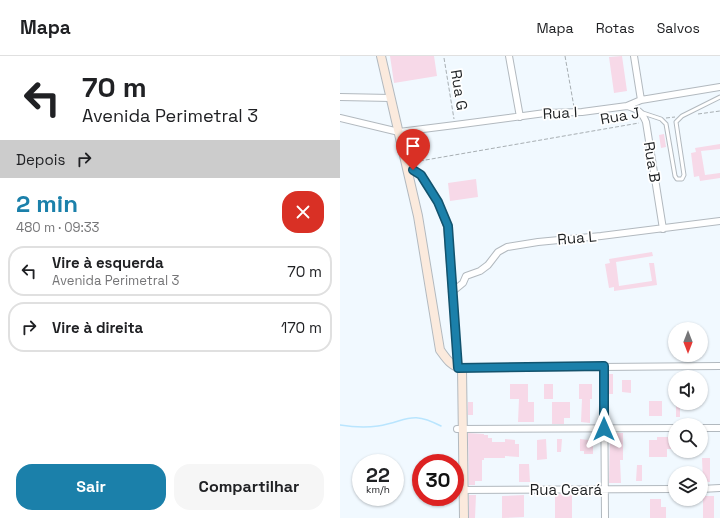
<!DOCTYPE html>
<html lang="pt">
<head>
<meta charset="utf-8">
<style>
  body { margin:0; font-family:"Space Grotesk",sans-serif; background:#f6f6f6; color:#202124; height:100vh; display:flex; flex-direction:column; font-size:15px; white-space:nowrap }
  * { box-sizing:border-box; margin:0 }
  p { font-size:13px; color:#757577 }
  .icon { flex:none; width:22px; height:22px; fill:none; stroke:currentColor; stroke-width:2; stroke-linecap:round; stroke-linejoin:round }
  .map { position:relative; flex:1; overflow:hidden }
  .side { display:flex; flex-direction:column; background:#fff; width:340px }
  .side>* { flex:none }
  .top-card { background:#fff; color:#202124; overflow:hidden }
  .needle { width:26px; rotate:180deg }
  .controls { position:absolute; left:328px; top:266px; display:grid; gap:8px }
  .controls a { display:grid; place-items:center; width:40px; height:40px; border-radius:50%; background:#fff; box-shadow:0 1px 3px #0004; font-size:20px }
  .speed { position:absolute; left:12px; top:398px; display:flex; gap:8px; font-size:20px; font-weight:700; text-align:center }
  .speed>* { display:grid; place-content:center; width:52px; height:52px; border-radius:50%; background:#fff; box-shadow:0 1px 3px #0004; line-height:1 }
  .speed small { font-size:10px; font-weight:400 }
  .speed .limit { border:6px solid #d22; background:#fff; color:#111 }
  .pin { position:absolute; display:grid; place-items:center; width:34px; height:34px; color:#fff; margin:-41px -17px; border-radius:50% 50% 50% 0; rotate:-45deg; box-shadow:0 0 4px #0007 }
  .pin .icon { rotate:45deg }
  .me { position:absolute; width:44px; margin:-22px; rotate:0deg; stroke-linejoin:round; filter:drop-shadow(0 0 3px #0008) }
  .turn { display:flex; align-items:center; gap:14px; height:84px; padding:0 16px; font-size:18px }
  .turn .icon { width:52px; height:52px; stroke-width:2.5 }
  .turn b { display:block; font-size:28px; line-height:34px }
  .then { display:flex; align-items:center; height:38px; padding:0 16px; background:#0003; gap:8px; font-size:15px }
  .round { display:grid; place-items:center; flex:none; width:42px; height:42px; border-radius:16px; background:#f6f6f6 }
  .head { display:flex; align-items:center; justify-content:space-between; height:68px; padding:0 16px }
  h1 { font-size:24px; font-weight:600; line-height:30px; color:#1b80aa }
  .button { display:flex; gap:8px; margin-top:auto; padding:8px 16px }
  .button a { flex:1; height:46px; border-radius:16px; background:#1b80aa; color:#fff; font-size:16px; font-weight:600; line-height:46px; text-align:center }
  .button a+a { background:#f6f6f6; color:#202124 }
  ul { padding:0; list-style:none }
  li { display:flex; align-items:center; gap:12px; height:50px; margin:0 8px 6px; padding:0 8px; border:2px solid #e0e0e0; border-radius:16px }
  li div { flex:1 }
  li b { display:block; font-size:15px }
  li em { font-style:normal }
  header { display:flex; align-items:center; gap:24px; box-sizing:border-box; height:56px; padding:0 20px; background:#fff; border-bottom:1px solid #e0e0e0 }
  header strong { font-size:19px }
  nav { display:flex; gap:22px; margin-inline-start:auto; font-size:14px }
  main { display:flex; flex:1; min-height:0 }
  .map>svg:first-child { display:block }
  .lines { fill:none; stroke-linecap:round; stroke-linejoin:round }
  .stream { stroke:#b9e5fe; stroke-width:1.5 }
  .building { fill:#f7d9e8 }
  .lane-casing { stroke:#b2b9bf; stroke-width:5 }
  .street-casing { stroke:#b2b9bf; stroke-width:8 }
  .secondary-casing { stroke:#b2b9bf; stroke-width:10 }
  .path { stroke:#a8afb3; stroke-width:1; stroke-dasharray:4 2; stroke-linecap:butt }
  .lane { stroke:#fff; stroke-width:3 }
  .street { stroke:#fff; stroke-width:6 }
  .secondary { stroke:#fbeadd; stroke-width:8 }
  .route-casing { stroke:#12536e; stroke-width:10 }
  .route { stroke:#1b80aa; stroke-width:7 }
  .labels { text-anchor:middle; stroke-width:3.5; stroke-linejoin:round; paint-order:stroke }
  .street-label { font-size:15px; fill:#1e2123; stroke:#fff }
</style>
</head>
<body>
<header>
<strong>Mapa</strong>
<nav><a>Mapa</a><a>Rotas</a><a>Salvos</a></nav>
</header>
<main>
<section class="side">
<div class="top-card">
<div class="turn"><svg class="icon" aria-label="left" viewBox="0 0 24 24"><path d="M17 20v-9H6M10 6l-5 5 5 5"/></svg><div><b>70 m</b>Avenida Perimetral 3</div></div>
<div class="then">Depois<svg class="icon" aria-label="right" viewBox="0 0 24 24"><path d="M7 20v-9h11M14 6l5 5-5 5"/></svg></div>
</div>
<div class="head"><div><h1>2 min</h1><p>480 m · 09:33</p></div><a class="round" style="background:#d93025;color:#fff"><svg class="icon" aria-label="close" viewBox="0 0 24 24"><path d="M6 6l12 12M18 6L6 18"/></svg></a></div>
<ul>
<li><svg class="icon" aria-label="left" viewBox="0 0 24 24"><path d="M17 20v-9H6M10 6l-5 5 5 5"/></svg><div><b>Vire à esquerda</b><p>Avenida Perimetral 3</p></div><em>70 m</em></li>
<li><svg class="icon" aria-label="right" viewBox="0 0 24 24"><path d="M7 20v-9h11M14 6l5 5-5 5"/></svg><div><b>Vire à direita</b></div><em>170 m</em></li>
</ul>
<div class="button"><a>Sair</a><a>Compartilhar</a></div>
</section>
<div class="map">
<svg width="380" height="462" viewBox="0 0 380 462">
  <rect width="100%" height="100%" fill="#f1f9ff"/>
  <g class="lines">
    <path class="stream" d="M0,369C12,371 25,372 38,370C68,365 70,354 101,370"/>
  </g>
  <path class="building" d="M50,0H94L97,20L54,27Z
    M282,0L287,35L274,37L269,1Z
    M324,78L326,91L321,92L319,79Z
    M380,88V93L361,95L365,119L380,117V122L360,125L359,120L354,121L351,97L356,96L355,92Z
    M136,123L138,141L110,145L108,127Z
    M312,196L313,200L276,206L279,230L312,225L309,207H314L317,229L274,235V231L269,232L265,208L270,207L269,203Z
    M269,318H273V338H269Z
    M282,324H291V337L282,336Z
    M170,328H188V346H194V366H178L179,343H170Z
    M204,328H213V343H204Z
    M239,328H252V343H250V367L241,366L242,343H239Z
    M309,345H322V360H309Z
    M128,346H133V359H128Z
    M212,346H230V362H224V368H212Z
    M336,347H340V361H336Z
    M128,377L144,378V379H148V382H152V386H165V383L175,384V388H179V401L165,400V402H144V404H142V425H135V429H129Z
    M270,377H283V404H280L281,427H269Z
    M317,381H332V393H327V401H309V384H317Z
    M206,383L207,403L197,404V384Z
    M217,383H222L221,396H217Z
    M240,383L249,384V387H253V398H244V395H240Z
    M362,402H370V426H363Z
    M179,408H189L190,426H179Z
    M297,409H302V425H296Z
    M215,438H232V462H215Z
    M129,439H136L135,462H129Z
    M184,439V461L162,462V440Z
    M363,440H374V462H363Z
    M310,443H321V451H326V462H310Z"/>
  <g class="lines">
    <g class="lane-casing">
      <path id="lane" d="M303,57L321,63L326,68L335,120L337,123H342L344,119L336,66L342,60L380,41"/>
    </g>
    <g class="street-casing">
      <path id="street" d="M169,0L180,61
        M294,0L301,44
        M0,41L51,42
        M287,50C297,53 302,56 306,66L323,173
        M0,62L59,76L115,69L205,57L242,56L287,50L301,44L380,31
        M66,108L81,119L98,146L107,170L118,311
        M112,236L123,227L126,220L140,215L148,209L158,196L167,191L198,186L261,180L380,165
        M264,311L265,462
        M122,312L380,310
        M361,372H380
        M117,373L335,372
        M361,433L380,432
        M118,434L335,433"/>
    </g>
    <g class="secondary-casing">
      <path id="secondary" d="M41,0L78,160L100,294C106,302 111,311 122,312L124,462"/>
    </g>
    <path class="path" d="M225,0L234,51
      M104,2L114,63
      M358,58L380,55
      M326,62L335,61
      M74,106L299,67"/>
    <use href="#lane" class="lane"/>
    <use href="#street" class="street"/>
    <use href="#secondary" class="secondary"/>
  </g>
  <g class="lines">
    <g class="route-casing">
      <path id="route" d="M73,114L81,119L98,146L108,170L118,312L264,310V373"/>
    </g>
    <use href="#route" class="route"/>
  </g>
  <g class="labels">
    <g class="street-label">
      <text transform="translate(119 34) rotate(81)" y="5">Rua G</text>
      <text transform="translate(220 57) rotate(-3)" y="5">Rua I</text>
      <text transform="translate(280 60) rotate(-10)" y="5">Rua J</text>
      <text transform="translate(312 106) rotate(81)" y="5">Rua B</text>
      <text transform="translate(237 182) rotate(-5)" y="5">Rua L</text>
      <text x="226" y="439">Rua Ceará</text>
    </g>
  </g>
</svg>
<div class="controls">
<a><svg class="needle" viewBox="-14 -14 28 28"><path d="M0-13l5 13h-10z" fill="#e53935"/><path d="M0 13l5-13h-10z" fill="#757577"/></svg></a>
<a><svg class="icon" aria-label="sound" viewBox="0 0 24 24"><path d="M4 9h4l5-4v14l-5-4H4zM17 9q2 3 0 6"/></svg></a>
<a><svg class="icon" aria-label="search" viewBox="0 0 24 24"><circle cx="10" cy="10" r="6"/><path d="M15 15l6 6"/></svg></a>
<a><svg class="icon" aria-label="layers" viewBox="0 0 24 24"><path d="M12 4l9 5-9 5-9-5zM3 14l9 5 9-5"/></svg></a>
</div>
<div class="speed"><div>22<small>km/h</small></div><div class="limit">30</div></div>
<div class="pin" style="left:73px;top:114px;background:#d93025"><svg class="icon" aria-label="arrive" viewBox="0 0 24 24"><path d="M6 21V4h12l-3 4 3 4H6"/></svg></div>
<svg class="me" style="left:264px;top:373px" viewBox="-20 -20 40 40"><path d="M0-17L14 15 0 8-14 15z" fill="#1b80aa" stroke="#fff" stroke-width="4"/></svg>
</div>
</main>
</body>
</html>
